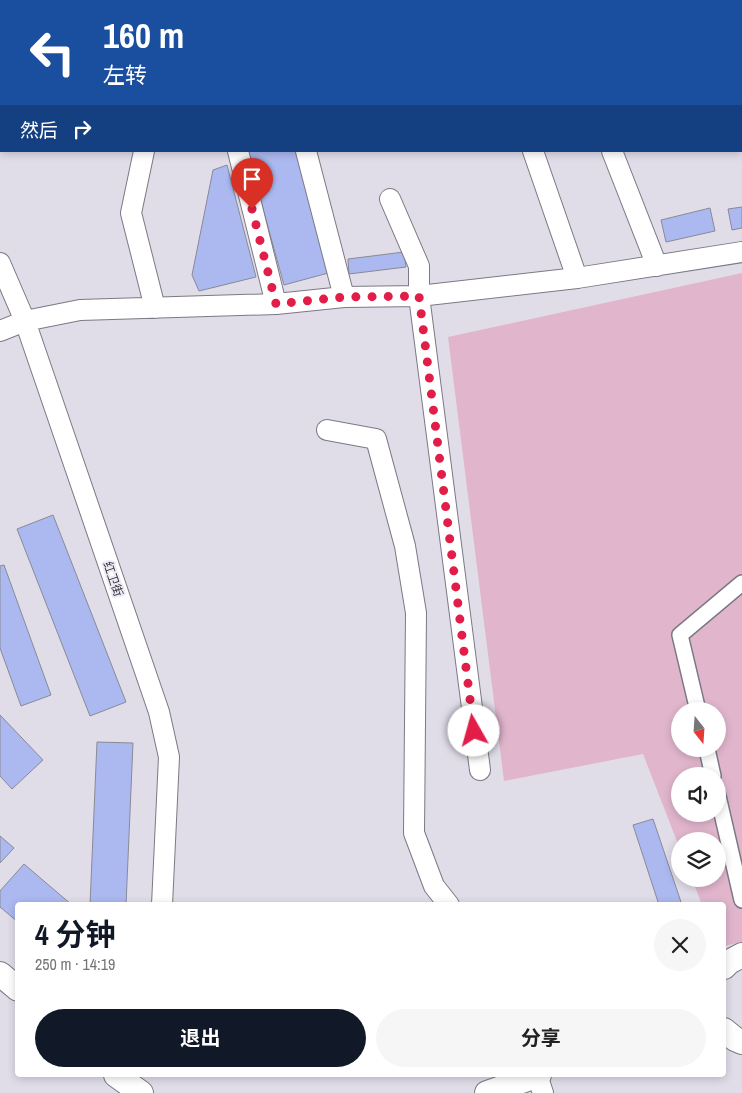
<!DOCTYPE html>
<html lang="zh">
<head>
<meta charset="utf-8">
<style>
  body { margin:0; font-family:"Archivo Narrow","Noto Sans SC",sans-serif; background:#f6f6f6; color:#222; height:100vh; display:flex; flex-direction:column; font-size:19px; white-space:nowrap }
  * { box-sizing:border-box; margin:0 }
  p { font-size:16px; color:#767676 }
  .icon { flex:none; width:28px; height:28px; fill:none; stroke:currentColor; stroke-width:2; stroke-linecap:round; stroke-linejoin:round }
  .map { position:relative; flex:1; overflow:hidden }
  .details { position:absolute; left:15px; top:902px; width:711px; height:175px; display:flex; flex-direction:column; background:#fff; border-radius:5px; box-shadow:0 2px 8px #0003 }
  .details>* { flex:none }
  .banner { position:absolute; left:0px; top:0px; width:742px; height:152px; box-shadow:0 2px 8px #0003; background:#1a4fa0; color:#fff; overflow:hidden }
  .needle { width:32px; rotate:163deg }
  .buttons { position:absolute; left:671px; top:702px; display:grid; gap:10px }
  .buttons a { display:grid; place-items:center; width:55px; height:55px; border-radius:50%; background:#fff; box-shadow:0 2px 8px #0003; font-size:25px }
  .pin { position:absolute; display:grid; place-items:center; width:42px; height:42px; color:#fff; margin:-51px -21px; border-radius:50% 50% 50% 0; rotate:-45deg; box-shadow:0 0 5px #0007 }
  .pin .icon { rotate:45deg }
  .me { position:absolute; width:55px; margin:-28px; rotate:353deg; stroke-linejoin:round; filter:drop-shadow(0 0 4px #0008) }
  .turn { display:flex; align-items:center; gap:18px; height:105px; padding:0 20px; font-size:22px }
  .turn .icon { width:65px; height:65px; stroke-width:2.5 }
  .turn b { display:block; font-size:35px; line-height:42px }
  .then { display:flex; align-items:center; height:48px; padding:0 20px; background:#0003; gap:10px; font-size:19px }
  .round { display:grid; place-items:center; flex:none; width:52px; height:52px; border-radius:26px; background:#f6f6f6 }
  .head { display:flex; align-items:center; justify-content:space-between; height:85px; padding:0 20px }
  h1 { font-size:30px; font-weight:700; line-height:38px; color:#111827 }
  .action { display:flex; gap:10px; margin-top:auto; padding:10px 20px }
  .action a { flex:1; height:58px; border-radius:30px; background:#111827; color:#fff; font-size:20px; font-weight:700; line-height:58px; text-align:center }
  .action a+a { background:#f6f6f6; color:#222 }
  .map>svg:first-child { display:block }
  .green { fill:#e1b6cd; fill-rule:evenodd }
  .building { fill:#acb9f0; stroke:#888a95 }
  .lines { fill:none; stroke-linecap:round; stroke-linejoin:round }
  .pedestrian-casing { stroke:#7b7983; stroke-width:18 }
  .minor-casing { stroke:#7b7983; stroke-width:22 }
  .tertiary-casing { stroke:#7b7983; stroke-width:26 }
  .pedestrian { stroke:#fff; stroke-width:15 }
  .minor { stroke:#fff; stroke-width:20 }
  .tertiary { stroke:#fff; stroke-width:24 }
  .route { stroke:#e11d48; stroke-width:9; stroke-dasharray:0 16.2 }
  .labels { text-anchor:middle; stroke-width:4; stroke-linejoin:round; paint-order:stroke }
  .street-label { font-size:12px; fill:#323136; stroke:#edeaf6 }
</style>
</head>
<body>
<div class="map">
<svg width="742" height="1093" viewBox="0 0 742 1093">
  <rect width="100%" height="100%" fill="#e0dde9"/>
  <path class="green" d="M742,273V942L724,946V905H702L692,879H718V841H680V849L643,754L504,781L448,337ZM680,711H718V749H680ZM680,776H718V814H680Z"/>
  <path class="building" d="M537,0H632V1H537Z
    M247,151H298L332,272L284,285Z
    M227,165L256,277L199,291L192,275L213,170Z
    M742,207V228L732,230L728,209Z
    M710,208L715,231L666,242L661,220Z
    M404,252L406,267L349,274L348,259Z
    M53,515L126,702L90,716L17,529Z
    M4,565L51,695L21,706L0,648V566Z
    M0,715L43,760L12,789L0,776Z
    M97,742L133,743L126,905H90Z
    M653,819L682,905H659L633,825Z
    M0,836L14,848L0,863Z
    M24,864L72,905H18V922L0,907V891Z"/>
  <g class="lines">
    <g class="pedestrian-casing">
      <path id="pedestrian" d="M698,711L680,635L742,583
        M707,749L713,776
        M718,796L742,900"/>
    </g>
    <g class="minor-casing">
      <path id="minor" d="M148,0V1
        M188,0V1
        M241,0L242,1
        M481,0V1
        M144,151L131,213L155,308
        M238,151L276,304
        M306,151L344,297
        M533,151L577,278
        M612,151L657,266
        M390,199L419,266V296L480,770
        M0,263L25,321L159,712L169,757L162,905
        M0,331L25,321L80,310L276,304L344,297L419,296L577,278L742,252
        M327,430L376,439L405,546L416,613L414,833L434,886L449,905
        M537,1075L543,1093"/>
    </g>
    <g class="tertiary-casing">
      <path id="tertiary" d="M724,967L729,962L742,955
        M0,974L18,989
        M724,1030L735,1039L742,1042
        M116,1075L141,1093
        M487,1093L539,1075"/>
    </g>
    <use href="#pedestrian" class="pedestrian"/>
    <use href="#minor" class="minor"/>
    <use href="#tertiary" class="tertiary"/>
  </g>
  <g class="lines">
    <path class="route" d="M252,209L276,304L344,297L419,296L474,731"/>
  </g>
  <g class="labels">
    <g class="street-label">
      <text transform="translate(113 579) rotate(71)" y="4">红卫街</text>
    </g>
  </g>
</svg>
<div class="buttons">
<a><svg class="needle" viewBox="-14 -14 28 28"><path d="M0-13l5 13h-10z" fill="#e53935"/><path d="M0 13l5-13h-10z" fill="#767676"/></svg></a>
<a><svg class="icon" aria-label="sound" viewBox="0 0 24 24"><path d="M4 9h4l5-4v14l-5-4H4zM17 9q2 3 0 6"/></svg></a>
<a><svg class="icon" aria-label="layers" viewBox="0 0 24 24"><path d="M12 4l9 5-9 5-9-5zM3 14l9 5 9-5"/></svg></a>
</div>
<div class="pin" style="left:252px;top:209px;background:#d93025"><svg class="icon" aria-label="arrive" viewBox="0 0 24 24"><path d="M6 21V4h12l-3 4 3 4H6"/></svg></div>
<svg class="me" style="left:474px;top:731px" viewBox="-20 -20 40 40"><circle r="19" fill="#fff"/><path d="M0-13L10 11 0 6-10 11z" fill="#e11d48"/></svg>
<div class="banner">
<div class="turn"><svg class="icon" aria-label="left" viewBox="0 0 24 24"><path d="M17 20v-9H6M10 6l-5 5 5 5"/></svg><div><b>160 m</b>左转</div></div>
<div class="then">然后<svg class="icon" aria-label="right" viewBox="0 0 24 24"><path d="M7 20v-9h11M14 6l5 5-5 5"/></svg></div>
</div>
<section class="details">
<div class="head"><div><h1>4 分钟</h1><p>250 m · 14:19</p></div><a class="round"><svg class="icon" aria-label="close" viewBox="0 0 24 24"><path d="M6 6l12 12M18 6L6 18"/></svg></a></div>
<div class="action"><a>退出</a><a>分享</a></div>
</section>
</div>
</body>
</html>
